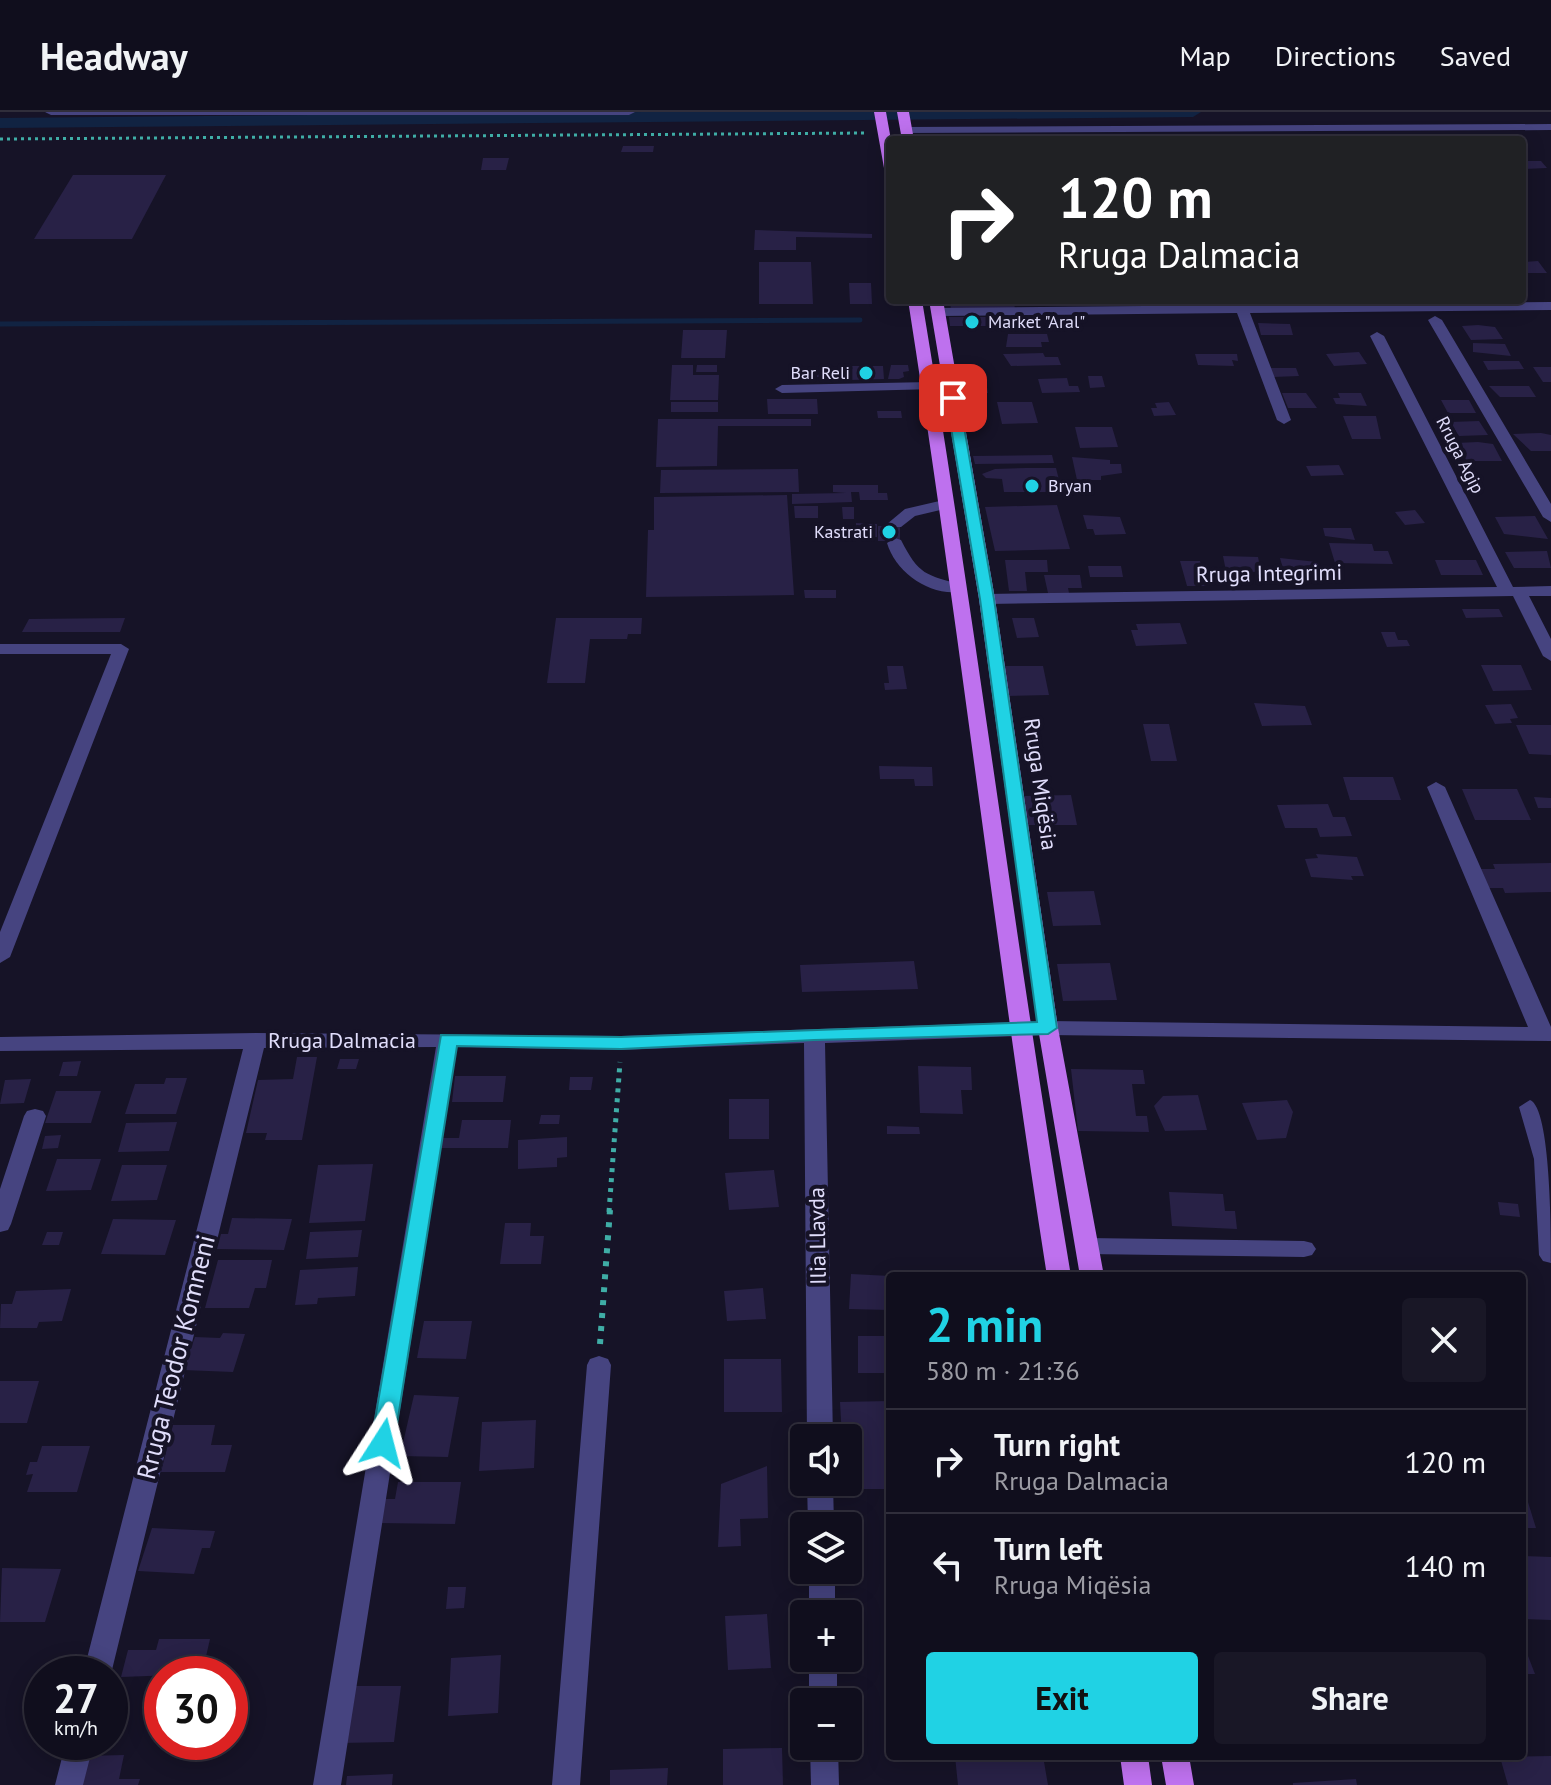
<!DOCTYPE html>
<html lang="en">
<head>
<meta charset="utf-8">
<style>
  body { margin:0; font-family:"PT Sans",sans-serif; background:#191726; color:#f1f3f6; height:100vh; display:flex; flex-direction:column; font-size:30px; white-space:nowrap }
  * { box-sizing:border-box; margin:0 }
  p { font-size:26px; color:#9c9ca4 }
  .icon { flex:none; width:44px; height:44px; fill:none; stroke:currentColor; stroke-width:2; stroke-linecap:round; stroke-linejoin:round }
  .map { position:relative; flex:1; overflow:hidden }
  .details { position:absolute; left:886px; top:1160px; width:640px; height:488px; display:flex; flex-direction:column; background:#100e1d; border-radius:8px; box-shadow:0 4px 20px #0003,0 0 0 2px #302e3b }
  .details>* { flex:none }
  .guide { position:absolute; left:886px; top:24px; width:640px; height:168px; border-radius:8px; box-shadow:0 4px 20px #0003,0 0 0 2px #302e3b; background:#202124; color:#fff; overflow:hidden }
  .buttons { position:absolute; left:790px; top:1312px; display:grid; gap:16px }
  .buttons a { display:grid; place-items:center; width:72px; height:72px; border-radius:8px; background:#100e1d; box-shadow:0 4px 20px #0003,0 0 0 2px #302e3b; font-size:40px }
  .speed { position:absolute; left:24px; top:1544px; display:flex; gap:16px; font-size:40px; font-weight:700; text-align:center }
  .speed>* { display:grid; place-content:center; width:104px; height:104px; border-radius:50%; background:#100e1d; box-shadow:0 4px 20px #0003,0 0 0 2px #302e3b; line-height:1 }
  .speed small { font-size:20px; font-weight:400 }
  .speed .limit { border:12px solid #d22; background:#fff; color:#111 }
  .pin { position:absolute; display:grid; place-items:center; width:68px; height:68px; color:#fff; margin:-34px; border-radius:16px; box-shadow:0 4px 12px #0006 }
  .me { position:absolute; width:88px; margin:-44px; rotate:9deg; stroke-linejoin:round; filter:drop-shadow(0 0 6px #0008) }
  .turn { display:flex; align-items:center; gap:28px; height:168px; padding:0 40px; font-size:36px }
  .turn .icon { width:104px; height:104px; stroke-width:2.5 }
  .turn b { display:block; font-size:56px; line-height:68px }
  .round { display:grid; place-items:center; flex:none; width:84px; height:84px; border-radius:8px; background:#191726 }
  .head { display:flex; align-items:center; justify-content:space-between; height:136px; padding:0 40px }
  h1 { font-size:48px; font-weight:600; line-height:60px; color:#20d2e4 }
  .button { display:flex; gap:16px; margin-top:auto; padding:16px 40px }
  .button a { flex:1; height:92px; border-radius:8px; background:#20d2e4; color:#111; font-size:32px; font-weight:600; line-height:92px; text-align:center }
  .button a+a { background:#191726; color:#f1f3f6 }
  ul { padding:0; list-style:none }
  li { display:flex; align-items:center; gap:24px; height:104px; padding:0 40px; border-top:2px solid #302e3b }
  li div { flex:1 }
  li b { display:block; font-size:30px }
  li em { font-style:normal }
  header { display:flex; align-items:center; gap:48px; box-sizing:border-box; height:112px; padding:0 40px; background:#100e1d; border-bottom:2px solid #302e3b }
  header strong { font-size:38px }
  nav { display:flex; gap:44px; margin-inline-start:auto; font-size:28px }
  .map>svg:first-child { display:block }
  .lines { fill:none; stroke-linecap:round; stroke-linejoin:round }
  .stream { stroke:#112342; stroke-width:5 }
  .canal { fill:#112342; fill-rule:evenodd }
  .building { fill:#282146 }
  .path-far2 { stroke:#3fada6; stroke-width:3; stroke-dasharray:3 4; stroke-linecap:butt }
  .path-far1 { stroke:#3fada6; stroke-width:5; stroke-dasharray:4 6; stroke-linecap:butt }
  .path { stroke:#3fada6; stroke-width:6; stroke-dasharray:5 8; stroke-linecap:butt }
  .minor { fill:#464480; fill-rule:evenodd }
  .major { fill:#be71ee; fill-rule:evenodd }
  .route { fill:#20d2e4; stroke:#158894; stroke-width:2 }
  .poi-dot { fill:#20d2e4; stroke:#161327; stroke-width:3 }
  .labels { text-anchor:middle; stroke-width:8; stroke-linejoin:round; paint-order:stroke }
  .far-poi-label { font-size:18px; fill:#e0ddfb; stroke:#161327; text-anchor:start }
  .far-street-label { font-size:18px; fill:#e0ddfb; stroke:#161327 }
  .street-label { font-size:22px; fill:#e0ddfb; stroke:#161327 }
  .near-street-label { font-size:26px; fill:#e0ddfb; stroke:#161327 }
</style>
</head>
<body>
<header>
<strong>Headway</strong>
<nav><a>Map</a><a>Directions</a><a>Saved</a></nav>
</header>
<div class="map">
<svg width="1551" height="1673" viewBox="0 0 1551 1673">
  <rect width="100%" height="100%" fill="#161327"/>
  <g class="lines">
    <path class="stream" d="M0,212L860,208"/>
    <path class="canal" d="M641,0H1201L1193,5L0,16V6Z"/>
  </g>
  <path class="building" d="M623,34H654L653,40H621Z
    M483,46H509L506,58H481Z
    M1522,49H1541L1547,56L1522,57Z
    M73,63H166L132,127H34Z
    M755,118L872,122V126L796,125V138H754Z
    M1538,149L1547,161H1522V150Z
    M759,150H811L813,192H759Z
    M849,171H871L872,192H850Z
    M1014,189L1015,198H951L950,190Z
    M949,205H993L995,214H950Z
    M1258,211L1290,212L1293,223H1261Z
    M1478,213L1495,215L1503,227L1471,228L1462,214Z
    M683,218H727L725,246H681Z
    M1008,222H1047L1049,230H1041L1042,235H1006Z
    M1473,231L1505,232L1511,244L1473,240Z
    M1359,240L1367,252L1334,254L1326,242Z
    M1043,241L1045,245H1058L1061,253L1011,254L1003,242Z
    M1195,242H1237L1238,249L1232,248L1234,254L1198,253Z
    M1483,249H1519L1524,257L1488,258Z
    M672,253H693V263H719L718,288H670Z
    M697,253H717V260H696Z
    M891,253H908L909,259L903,260L904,265L899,267H888Z
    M847,254H883L884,267L849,268Z
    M1533,255H1551V270H1543Z
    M817,256H837L838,265H817Z
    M1269,256H1296L1299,264L1273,265Z
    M966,264H985L988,281H964L962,275H968Z
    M1088,264H1102L1105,275L1090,276Z
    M1067,266L1069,274H1078L1080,280L1042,281L1038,267Z
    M1489,274H1529L1536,285H1500Z
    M1282,281H1306L1317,296H1288Z
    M1338,281H1361L1367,294L1336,292L1333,286H1340Z
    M767,287H817L818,302H768Z
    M1441,288H1469L1476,301H1448Z
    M671,290H718V300H671Z
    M997,290H1032L1038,311L1002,312Z
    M1169,290L1176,303L1154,304L1151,296H1157L1155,291Z
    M877,299H901L902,306H878Z
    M1343,304H1376L1381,327H1352Z
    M658,307H811V314H718L717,354L656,355Z
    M1479,309L1488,323L1459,324L1450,310Z
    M1075,315H1112L1118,335L1080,336Z
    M1541,321L1551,323V339H1531L1513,322Z
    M1478,330L1493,332L1502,349H1467L1456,331Z
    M1052,343L1054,351L975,352L973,344Z
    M1072,345L1110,348V352H1121L1122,361L1101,364V368H1077Z
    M1339,353L1344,363L1311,364L1306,354Z
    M1027,356H1056L1062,380H1004L1002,367L986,366L982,362L995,357Z
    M798,357L799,380L660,381L661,358Z
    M833,373H878V381H887L888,388H860L859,380H851L852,390L792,392V382L846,381L833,380Z
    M787,383L794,483L646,485L648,418H654V385Z
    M1057,393L1070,437L995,439L985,395Z
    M794,394H818V406H795Z
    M842,395H854V407H843Z
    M1415,398L1425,411L1405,413L1395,400Z
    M1083,403L1120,405L1126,422L1095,423L1093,417H1087Z
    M1535,404L1548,427L1504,422L1495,405Z
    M856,411L877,412V425H856Z
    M878,414H900V429H878Z
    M1323,416H1351L1355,428L1325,424Z
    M1329,431L1372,432L1374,439H1388L1393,452L1335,451Z
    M1547,439L1551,456H1514L1505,440Z
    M1223,444L1258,445L1261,460L1226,459Z
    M1280,446L1317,450L1323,467H1286Z
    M1005,448H1047L1048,460H1025L1027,479H1009Z
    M1435,448H1476L1483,463H1441Z
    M1180,449H1200L1207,474H1187Z
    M1088,454H1121L1123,465H1090Z
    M1044,463H1080L1082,476H1068L1069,481H1048Z
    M804,478H836V486H805Z
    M1462,497H1499L1503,505L1466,506Z
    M125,506L120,520H22L29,507Z
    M556,506H642L641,522H628L627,527H590L585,571H547Z
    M1012,506H1034L1039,525L1017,526Z
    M1180,511L1187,532L1136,534L1131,518H1138L1136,512Z
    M1381,520H1395L1398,528H1407L1410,534L1387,535Z
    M1481,553H1521L1532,578L1493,579Z
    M887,554H903L907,577L885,578L884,571H889Z
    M1001,554H1043L1049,583L1006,584Z
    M1254,591L1305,594L1312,613L1262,614Z
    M1511,592L1518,606L1510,607L1512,611L1495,612L1485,593Z
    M1143,612H1169L1177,649H1151Z
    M1516,613H1551V643L1529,642Z
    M879,654L932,655L933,674H915L914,667H880Z
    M1343,665H1393L1401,688H1350Z
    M1462,677H1517L1531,708H1475Z
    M1071,683L1077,713H1028L1023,684Z
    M1534,685L1551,686V696H1538Z
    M1328,692L1333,705H1345L1352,724L1320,725L1317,716H1285L1277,693Z
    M1316,742L1357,745L1364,764H1351L1353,768L1311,765L1305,747L1318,746Z
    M1551,751V780L1505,781L1503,776H1483L1476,757H1495L1493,752Z
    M1094,779L1101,813L1053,814L1047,780Z
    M914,849L918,877L802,880L800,853Z
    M1110,851L1117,888L1063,889L1057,852Z
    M297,945H317L302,1028H265L267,1021H246L258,968L293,967Z
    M340,947H359L356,957H337Z
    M81,949L77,964H59L63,950Z
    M918,954L971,955L972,978H961L963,1002L920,1001Z
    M1071,957L1143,958L1145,972H1132L1136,1004H1147L1149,1020L1078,1019Z
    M455,964H506L503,990H452Z
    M570,965H593L591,978H569Z
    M166,966H187L176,1002H125L135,972H164Z
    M31,967L24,991L0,992L5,968Z
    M56,979H101L91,1011H45Z
    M1198,983L1207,1018L1165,1019L1154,994L1163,984Z
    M729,987H769V1027H729Z
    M1287,988L1293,1000L1286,1026L1257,1028L1242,991Z
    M541,1003H560L559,1012H539Z
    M462,1008H511L508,1036H441L442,1026H459Z
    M177,1010L169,1039L118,1040L126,1011Z
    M887,1014L919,1015L920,1022H887Z
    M61,1023L58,1036L42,1037L45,1024Z
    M567,1025V1045L557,1046V1055L518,1057V1028Z
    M57,1047H101L91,1078L46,1079Z
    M373,1052L365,1109L309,1111L318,1053Z
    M122,1053H167L157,1088L111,1089Z
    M774,1058L779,1095L729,1098L725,1061Z
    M1169,1080L1223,1082L1225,1099H1235L1237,1117L1172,1114Z
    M1498,1090L1518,1092L1520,1105L1500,1103Z
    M232,1106L292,1107L284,1138L217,1137L221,1122H228Z
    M113,1107L176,1108L165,1143L101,1142Z
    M505,1111H531L530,1124H544L541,1152H500Z
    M362,1118L358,1145L306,1147L310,1120Z
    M47,1120H63L59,1133H42Z
    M218,1148H272L266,1176H255L249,1196H205Z
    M358,1155L355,1184L318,1186L317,1192L295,1193L300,1158Z
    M851,1162L890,1164V1198L849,1197Z
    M763,1176L766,1207L727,1209L724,1179Z
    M71,1177L62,1209L39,1210L37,1216H0L1,1192H12L16,1179Z
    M424,1209H472L466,1247L417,1246Z
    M223,1221L245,1222L233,1260L183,1258L195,1225L220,1226Z
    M858,1224H890V1261H858Z
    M724,1247H781L782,1300H724Z
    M0,1269H39L27,1311H0Z
    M414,1283L459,1285L448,1345L400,1344Z
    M890,1289V1377H844V1370H848V1326H842L840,1290Z
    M536,1308L534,1356L479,1359L482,1310Z
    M173,1313H215L211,1333H232L225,1360H161Z
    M42,1334H90L77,1380H27L33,1362L26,1363L30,1350H37Z
    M767,1354L768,1406L740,1407L741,1434L718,1435L721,1372Z
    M398,1370H461L455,1412L377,1411L381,1387H395Z
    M1522,1374H1523L1536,1416H1522Z
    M152,1416L215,1419L210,1436H202L194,1462L138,1459Z
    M1522,1444L1551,1445V1508L1522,1507Z
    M2,1456L61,1457L45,1510H0Z
    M448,1475H466L464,1496L446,1497Z
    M767,1502L771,1556L728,1558L725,1504Z
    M159,1527H210L202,1562L121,1565L128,1538H156Z
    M501,1543L498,1601L448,1604L451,1546Z
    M1528,1544L1535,1562H1522V1545Z
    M348,1574H401L394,1630L339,1631Z
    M782,1636L783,1673H723V1637Z
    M124,1643L119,1667H140L138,1673H78L85,1644Z
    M955,1644H1043L1048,1673H958Z
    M1551,1644V1673H1508L1500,1645Z
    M668,1656L667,1673H610V1658Z
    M393,1662L392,1673H346L347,1664Z
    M1356,1667L1357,1673H1293V1671Z"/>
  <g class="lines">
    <path class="path-far2" d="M0,27L867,21"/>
    <path class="path-far1" d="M609,1100L620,950"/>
    <path class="path" d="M600,1232L610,1098"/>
    <path class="minor" d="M45,0H635L629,3H51Z
      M1551,12V18L906,21L900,18L906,15Z
      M1551,190V198L1250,201L1291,308L1284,312L1277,308L1237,201L938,204L931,200L938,196Z
      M1435,204L1442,208L1551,392V410L1543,405L1428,208Z
      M1377,220L1384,224L1513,475L1551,474V484H1529L1551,527V549L1543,544L1513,484L987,492L979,487L987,482L1497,475L1370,224Z
      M930,270L937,274L935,277L782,281L775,277L782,273Z
      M948,387L953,389V395L915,404L901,415H889L887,412L905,397Z
      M895,426L901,428C919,463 925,463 964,473V479C931,486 896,461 887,431Z
      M0,532H121L129,537L10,845L0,851V820L111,542H0Z
      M1436,670L1445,675L1551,915V929L1048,923L825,931L833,1326H807L804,931L621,938L457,935L341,1673H313L436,935L264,936L111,1562H83L243,937L0,939V925L256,921L621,924L1048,909L1528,915L1427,675Z
      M1530,988C1551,996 1551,1122 1551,1151L1543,1149L1539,1143L1534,1047L1519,995Z
      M35,997L43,999L46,1004L11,1112L8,1118L0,1120V1077L24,1004L27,999Z
      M1087,1126L1304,1129L1312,1131L1316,1137L1312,1143L1304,1145L1087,1142L1079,1140L1075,1134L1079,1128Z
      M599,1244L608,1247L611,1253L580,1673H552L587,1253L590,1247Z
      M807,1370H833L834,1414H808Z
      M809,1458H835V1502H809Z
      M809,1546H837V1590H809Z
      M66,1630H94L83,1673H55Z
      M810,1634H838L839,1673H811Z"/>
    <path class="major" d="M874,0H886L891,28L890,60L884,56Z
      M897,0H909L914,28H902Z
      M908,188H922C976,513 1016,839 1071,1164H1047C996,839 959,513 908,188Z
      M929,188H943L995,487L1058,916L1104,1164H1080L1038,916L979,487Z
      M1120,1644H1148L1152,1673H1124Z
      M1161,1644H1189L1194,1673H1166Z"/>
  </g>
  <path class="route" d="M953,282L959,286L994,487L1057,916L1048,922L814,928L621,937L457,934L394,1331L391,1338H375L371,1331L441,923L621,925L1037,910L980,487L946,286Z"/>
  <g class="poi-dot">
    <circle cx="972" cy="210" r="8"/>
    <circle cx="866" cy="261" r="8"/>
    <circle cx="1032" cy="374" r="8"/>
    <circle cx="889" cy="420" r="8"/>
  </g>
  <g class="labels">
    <g class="far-poi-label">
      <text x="988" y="216">Market "Aral"</text>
      <text x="850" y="267" text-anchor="end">Bar Reli</text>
      <text x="1048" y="380">Bryan</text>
      <text x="873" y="426" text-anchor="end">Kastrati</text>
    </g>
    <g class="far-street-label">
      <text transform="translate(1460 343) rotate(63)" y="6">Rruga Agip</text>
    </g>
    <g class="street-label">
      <text transform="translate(1269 461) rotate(-1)" y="8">Rruga Integrimi</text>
      <text transform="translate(1041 672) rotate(82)" y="8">Rruga Miqësia</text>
      <text x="342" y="936">Rruga Dalmacia</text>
      <text transform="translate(817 1124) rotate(-91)" y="8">Ilia Llavda</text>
    </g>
    <g class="near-street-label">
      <text transform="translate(176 1245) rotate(-76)" y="9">Rruga Teodor Komneni</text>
    </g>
  </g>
</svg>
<div class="buttons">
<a><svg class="icon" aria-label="sound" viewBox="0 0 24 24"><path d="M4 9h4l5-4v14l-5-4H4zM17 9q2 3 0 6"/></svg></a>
<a><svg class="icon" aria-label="layers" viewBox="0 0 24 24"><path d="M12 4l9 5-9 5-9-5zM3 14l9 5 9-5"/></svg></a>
<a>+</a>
<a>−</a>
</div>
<div class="speed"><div>27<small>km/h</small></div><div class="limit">30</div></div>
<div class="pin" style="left:953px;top:286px;background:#d93025"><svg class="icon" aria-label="arrive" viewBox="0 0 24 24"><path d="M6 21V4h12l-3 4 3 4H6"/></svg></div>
<svg class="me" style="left:383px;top:1331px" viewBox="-20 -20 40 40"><path d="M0-17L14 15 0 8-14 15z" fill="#20d2e4" stroke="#fff" stroke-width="4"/></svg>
<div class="guide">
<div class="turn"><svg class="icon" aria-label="right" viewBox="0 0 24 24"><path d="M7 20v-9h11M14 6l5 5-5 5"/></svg><div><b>120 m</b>Rruga Dalmacia</div></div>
</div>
<section class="details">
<div class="head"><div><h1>2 min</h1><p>580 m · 21:36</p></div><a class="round"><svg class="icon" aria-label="close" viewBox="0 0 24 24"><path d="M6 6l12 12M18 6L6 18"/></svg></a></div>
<ul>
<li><svg class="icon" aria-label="right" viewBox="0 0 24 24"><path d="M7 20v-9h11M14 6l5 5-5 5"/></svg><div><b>Turn right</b><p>Rruga Dalmacia</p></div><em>120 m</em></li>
<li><svg class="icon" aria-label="left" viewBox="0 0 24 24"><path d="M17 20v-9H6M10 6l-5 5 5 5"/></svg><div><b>Turn left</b><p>Rruga Miqësia</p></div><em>140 m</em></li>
</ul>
<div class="button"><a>Exit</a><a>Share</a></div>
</section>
</div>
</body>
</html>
